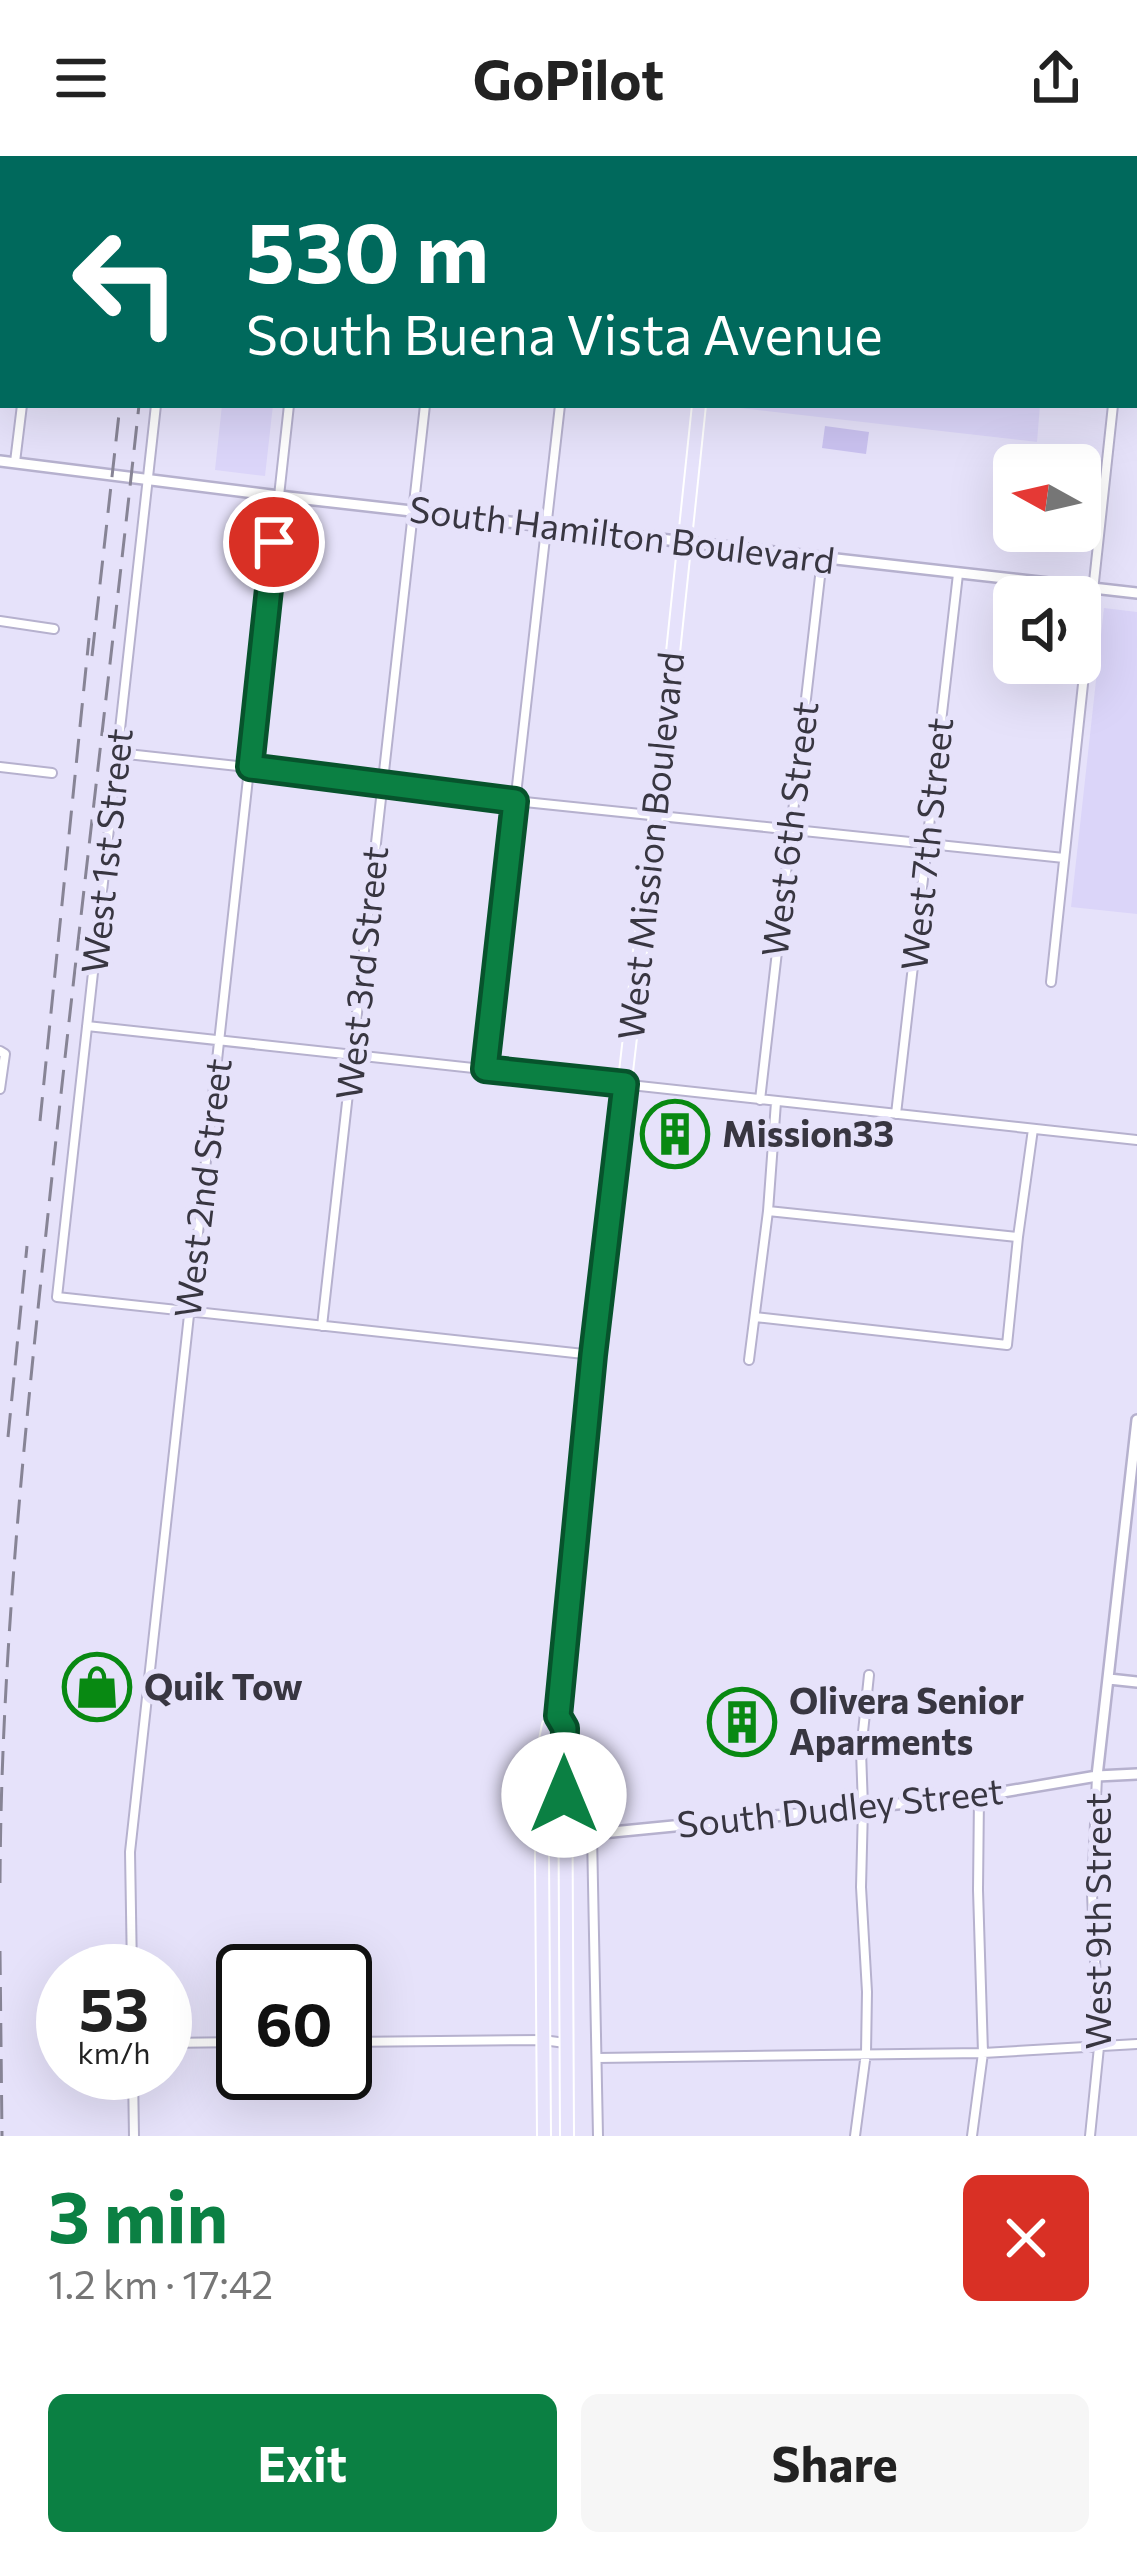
<!DOCTYPE html>
<html lang="en">
<head>
<meta charset="utf-8">
<style>
  body { margin:0; font-family:Commissioner,sans-serif; background:#f6f6f6; color:#222; height:100vh; display:flex; flex-direction:column; font-size:45px; white-space:nowrap }
  * { box-sizing:border-box; margin:0 }
  p { font-size:39px; color:#767676 }
  .icon { flex:none; width:66px; height:66px; fill:none; stroke:currentColor; stroke-width:2; stroke-linecap:round; stroke-linejoin:round }
  .map { position:relative; height:1980px; overflow:hidden }
  .sheet { display:flex; flex-direction:column; background:#fff; flex:1 }
  .sheet>* { flex:none }
  .top-card { position:absolute; left:0px; top:0px; width:1137px; height:252px; box-shadow:0 12px 48px #0002; background:#00695c; color:#fff; overflow:hidden }
  .needle { width:78px; rotate:278deg }
  .controls { position:absolute; left:993px; top:288px; display:grid; gap:24px }
  .controls a { display:grid; place-items:center; width:108px; height:108px; border-radius:18px; background:#fff; box-shadow:0 12px 48px #0002; font-size:60px }
  .speed { position:absolute; left:36px; top:1788px; display:flex; gap:24px; font-size:60px; font-weight:700; text-align:center }
  .speed>* { display:grid; place-content:center; width:156px; height:156px; border-radius:50%; background:#fff; box-shadow:0 12px 48px #0002; line-height:1 }
  .speed small { font-size:30px; font-weight:400 }
  .speed .limit { border:6px solid #111; border-radius:18px; background:#fff; color:#111 }
  .pin { position:absolute; display:grid; place-items:center; width:102px; height:102px; color:#fff; margin:-51px; border:6px solid #fff; border-radius:50%; box-shadow:0 3px 12px #0007 }
  .me { position:absolute; width:132px; margin:-66px; rotate:0deg; stroke-linejoin:round; filter:drop-shadow(0 0 9px #0008) }
  .turn { display:flex; align-items:center; gap:42px; height:252px; padding:0 48px; font-size:54px }
  .turn .icon { width:156px; height:156px; stroke-width:2.5 }
  .turn b { display:block; font-size:84px; line-height:102px }
  .round { display:grid; place-items:center; flex:none; width:126px; height:126px; border-radius:18px; background:#f6f6f6 }
  .summary { display:flex; align-items:center; justify-content:space-between; height:204px; padding:0 48px }
  h1 { font-size:72px; font-weight:700; line-height:90px; color:#0b8043 }
  .cta { display:flex; gap:24px; margin-top:auto; padding:24px 48px }
  .cta a { flex:1; height:138px; border-radius:18px; background:#0b8043; color:#fff; font-size:48px; font-weight:700; line-height:138px; text-align:center }
  .cta a+a { background:#f6f6f6; color:#222 }
  header { display:flex; justify-content:space-between; align-items:center; height:156px; padding:0 48px; background:#fff; font-size:54px; font-weight:700 }
  .map>svg:first-child { display:block }
  .built { fill:#dbd5f9 }
  .green { fill:#cac2f0 }
  .lines { fill:none; stroke-linecap:round; stroke-linejoin:round }
  .minor-casing { stroke:#b6b1ce; stroke-width:12 }
  .tertiary-casing { stroke:#b6b1ce; stroke-width:14 }
  .primary-casing { stroke:#fff; stroke-width:16 }
  .minor { stroke:#fff; stroke-width:8 }
  .tertiary { stroke:#fff; stroke-width:9 }
  .primary { stroke:#e6e2fb; stroke-width:12 }
  .rail { stroke:#878495; stroke-width:3; stroke-dasharray:24 12; stroke-linecap:butt }
  .route-casing { stroke:#07532c; stroke-width:30 }
  .route { stroke:#0b8043; stroke-width:21 }
  .labels { text-anchor:middle; stroke-width:10; stroke-linejoin:round; paint-order:stroke }
  .street-label { font-size:36px; fill:#383641; stroke:#e6e2fa }
  .poi-label { font-size:36px; font-weight:bold; fill:#383641; stroke:#e6e2fa; text-anchor:start }
</style>
</head>
<body>
<header><svg class="icon" aria-label="menu" viewBox="0 0 24 24"><path d="M4 6h16M4 12h16M4 18h16"/></svg>GoPilot<svg class="icon" aria-label="share" viewBox="0 0 24 24"><path d="M12 15V3M7 8l5-5 5 5M5 13v7h14v-7"/></svg></header>
<div class="map">
<svg width="1137" height="1980" viewBox="0 0 1137 1980">
  <rect width="100%" height="100%" fill="#e6e2fa"/>
  <path class="built" d="M222,249H273L265,320L215,314Z
    M715,249H1040L1037,286Z
    M1104,452L1137,456V758L1071,751Z"/>
  <path class="green" d="M825,270L869,276L866,298L822,292Z"/>
  <g class="lines">
    <g class="minor-casing">
      <path id="minor" d="M182,3V0
        M316,3L317,0
        M449,3L450,0
        M588,3V0
        M0,38H3
        M156,249L57,1141L593,1199
        M15,306L22,249
        M0,465L54,473
        M118,597L384,626L515,645L1064,702
        M0,611L52,617
        M1051,826L1113,249
        M87,870L1137,984
        M0,895L5,898L0,933
        M485,913L560,249
        M760,944L822,403
        M896,958L958,418
        M768,1055L1017,1081
        M755,1161L1007,1189L1018,1081L1033,973
        M322,1170L425,249
        M749,1204L768,1055L776,946
        M592,1678L598,1980
        M132,1815L130,1696L289,249
        M345,1886L543,1884L565,1887
        M165,1887L243,1886
        M597,1902L983,1897L1137,1888
        M133,1917L134,1980
        M855,1980L866,1897L867,1836L861,1731L863,1651L861,1595L869,1519
        M972,1980L983,1897L978,1734L979,1640
        M1090,1980L1099,1891L1092,1738L1097,1620"/>
    </g>
    <g class="tertiary-casing">
      <path id="tertiary" d="M0,305L279,340L1137,437
        M1109,1523L1137,1526
        M1097,1620L1137,1264
        M542,1680L592,1678L979,1640L1097,1620L1137,1618"/>
    </g>
    <g class="primary-casing">
      <path id="primary" d="M728,3V0
        M544,1980L542,1700L544,1594L549,1569L558,1560
        M567,1980L565,1572L558,1560L593,1199L656,658L699,249"/>
    </g>
    <use href="#minor" class="minor"/>
    <use href="#tertiary" class="tertiary"/>
    <use href="#primary" class="primary"/>
    <path class="rail" d="M146,3L147,0
      M166,3V0
      M92,500L120,249
      M40,965L89,482
      M8,1281L27,1090
      M0,1727C1,1509 23,1293 46,1077C75,801 109,525 139,249
      M0,1795L2,1980"/>
  </g>
  <g class="lines">
    <g class="route-casing">
      <path id="route" d="M274,386L250,611L515,645L485,913L625,928L593,1199L558,1560L565,1572L564,1639"/>
    </g>
    <use href="#route" class="route"/>
  </g>
  <defs>
    <g id="building-ring" transform="scale(3.45)"><circle r="9.5" fill="#e6e2fa" stroke="#088912" stroke-width="1.5"/><path d="M-4-6H4V6H1V3H-1V6H-4ZM-2.5-4.3h1.7v1.8h-1.7ZM.8-4.3h1.7v1.8H.8ZM-2.5-1h1.7V.8h-1.7ZM.8-1h1.7V.8H.8Z" fill="#088912"/></g>
    <g id="shop-ring" transform="scale(3.45)"><circle r="9.5" fill="#e6e2fa" stroke="#088912" stroke-width="1.5"/><path d="M-5-2.5h2.3a2.7 3.5 0 0 1 5.4 0H5L5.5 6h-11ZM-1.5-2.5h3a1.5 2.3 0 0 0-3 0Z" fill="#088912"/></g>
  </defs>
  <g fill-rule="evenodd">
    <use href="#building-ring" x="675" y="978"/>
    <use href="#shop-ring" x="97" y="1531"/>
    <use href="#building-ring" x="742" y="1566"/>
  </g>
  <g class="labels">
    <g class="street-label">
      <text transform="translate(622 379) rotate(7)" y="13">South Hamilton Boulevard</text>
      <text transform="translate(790 673) rotate(-83)" y="13">West 6th Street</text>
      <text transform="translate(927 688) rotate(-84)" y="13">West 7th Street</text>
      <text transform="translate(651 690) rotate(-84)" y="13">West Mission Boulevard</text>
      <text transform="translate(107 695) rotate(-84)" y="13">West 1st Street</text>
      <text transform="translate(362 817) rotate(-84)" y="13">West 3rd Street</text>
      <text transform="translate(203 1032) rotate(-83)" y="13">West 2nd Street</text>
      <text transform="translate(840 1652) rotate(-6)" y="13">South Dudley Street</text>
      <text transform="translate(1098 1765) rotate(-90)" y="13">West 9th Street</text>
    </g>
    <g class="poi-label">
      <text x="722" y="991">Mission33</text>
      <text x="144" y="1544">Quik Tow</text>
      <text x="789" y="1558">Olivera Senior<tspan x="789" dy="41">Aparments</tspan></text>
    </g>
  </g>
</svg>
<div class="controls">
<a><svg class="needle" viewBox="-14 -14 28 28"><path d="M0-13l5 13h-10z" fill="#e53935"/><path d="M0 13l5-13h-10z" fill="#767676"/></svg></a>
<a><svg class="icon" aria-label="sound" viewBox="0 0 24 24"><path d="M4 9h4l5-4v14l-5-4H4zM17 9q2 3 0 6"/></svg></a>
</div>
<div class="speed"><div>53<small>km/h</small></div><div class="limit">60</div></div>
<div class="pin" style="left:274px;top:386px;background:#d93025"><svg class="icon" aria-label="arrive" viewBox="0 0 24 24"><path d="M6 21V4h12l-3 4 3 4H6"/></svg></div>
<svg class="me" style="left:564px;top:1639px" viewBox="-20 -20 40 40"><circle r="19" fill="#fff"/><path d="M0-13L10 11 0 6-10 11z" fill="#0b8043"/></svg>
<div class="top-card">
<div class="turn"><svg class="icon" aria-label="left" viewBox="0 0 24 24"><path d="M17 20v-9H6M10 6l-5 5 5 5"/></svg><div><b>530 m</b>South Buena Vista Avenue</div></div>
</div>
</div>
<section class="sheet">
<div class="summary"><div><h1>3 min</h1><p>1.2 km · 17:42</p></div><a class="round" style="background:#d93025;color:#fff"><svg class="icon" aria-label="close" viewBox="0 0 24 24"><path d="M6 6l12 12M18 6L6 18"/></svg></a></div>
<div class="cta"><a>Exit</a><a>Share</a></div>
</section>
</body>
</html>
